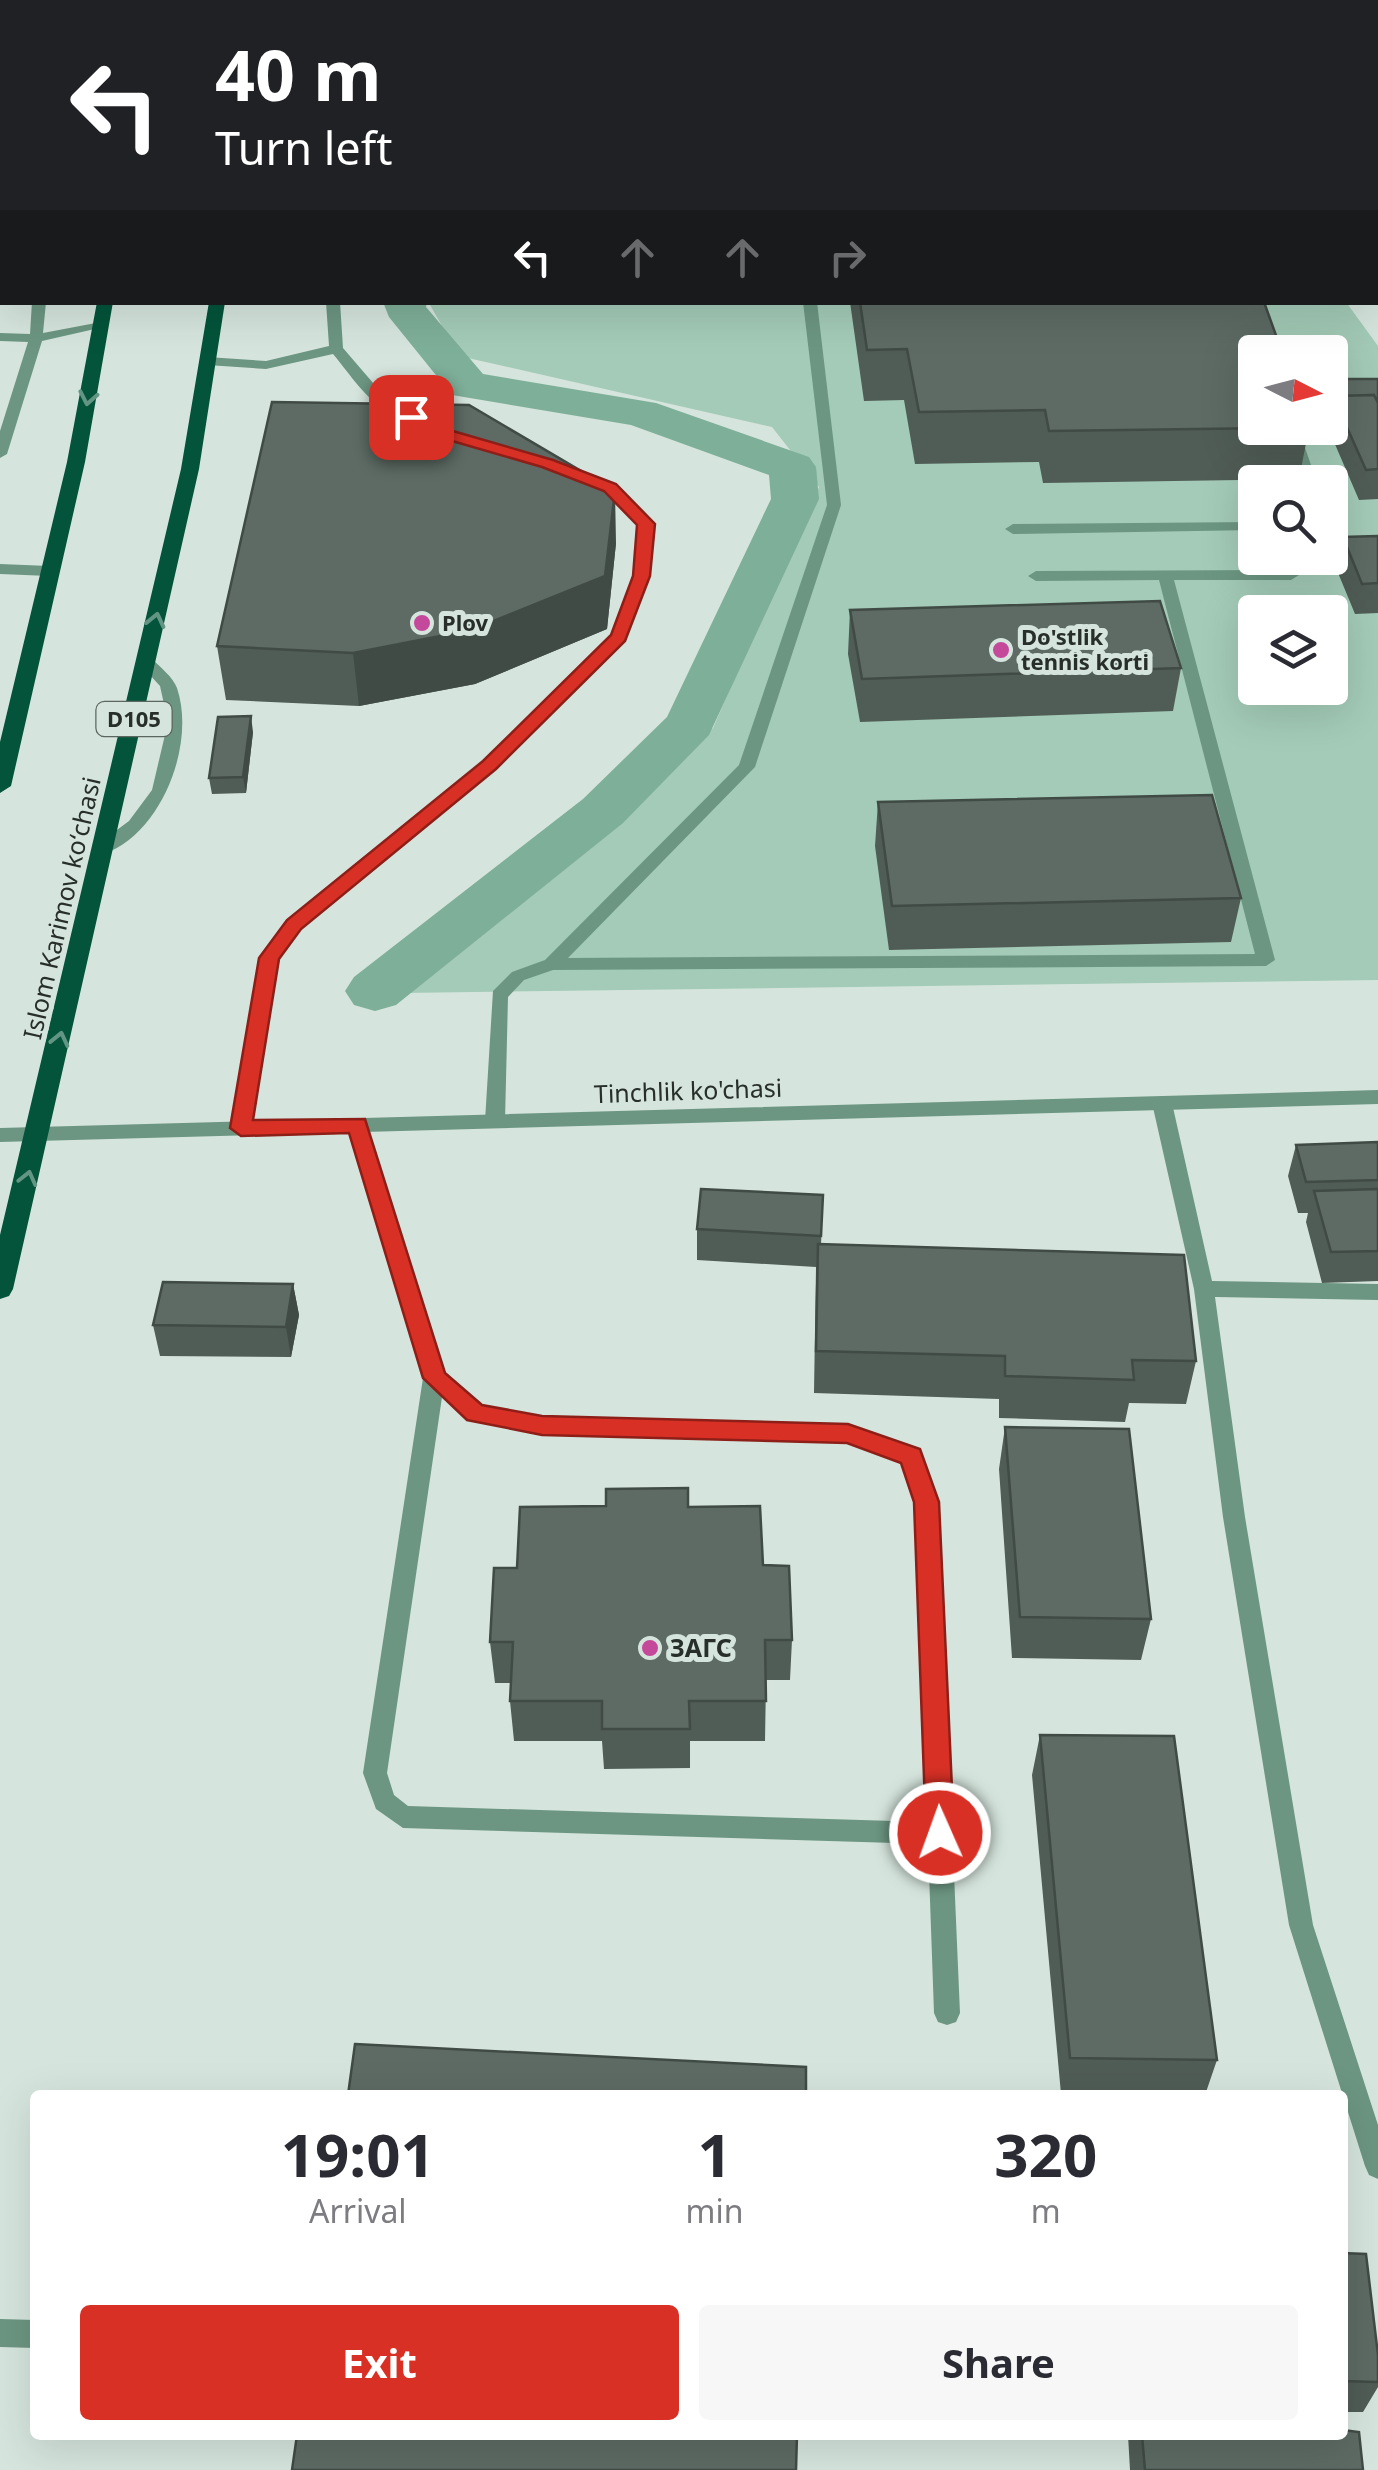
<!DOCTYPE html>
<html lang="en">
<head>
<meta charset="utf-8">
<style>
  body { margin:0; font-family:"Noto Sans",sans-serif; background:#f7f7f7; color:#2b2b33; height:100vh; display:flex; flex-direction:column; font-size:38px; white-space:nowrap }
  * { box-sizing:border-box; margin:0 }
  p { font-size:32px; color:#7c7c81 }
  .icon { flex:none; width:55px; height:55px; fill:none; stroke:currentColor; stroke-width:2; stroke-linecap:round; stroke-linejoin:round }
  .map { position:relative; flex:1; overflow:hidden }
  .sheet { position:absolute; left:30px; top:2090px; width:1318px; height:350px; display:flex; flex-direction:column; background:#fff; border-radius:10px; box-shadow:0 10px 40px #0002 }
  .sheet>* { flex:none }
  .guide { position:absolute; left:0px; top:0px; width:1380px; height:305px; box-shadow:0 10px 40px #0002; background:#202124; color:#fff; overflow:hidden }
  .needle { width:65px; rotate:96deg }
  .fabs { position:absolute; left:1238px; top:335px; display:grid; gap:20px }
  .fabs a { display:grid; place-items:center; width:110px; height:110px; border-radius:10px; background:#fff; box-shadow:0 10px 40px #0002; font-size:50px }
  .pin { position:absolute; display:grid; place-items:center; width:85px; height:85px; color:#fff; margin:-42px; border-radius:20px; box-shadow:0 5px 15px #0006 }
  .me { position:absolute; width:110px; margin:-55px; rotate:358deg; stroke-linejoin:round; filter:drop-shadow(0 0 8px #0008) }
  .turn { display:flex; align-items:center; gap:35px; height:210px; padding:0 50px; font-size:45px }
  .turn .icon { width:130px; height:130px; stroke-width:2.5 }
  .turn b { display:block; font-size:70px; line-height:85px }
  .lanes { display:flex; align-items:center; height:95px; padding:0 50px; background:#0003; justify-content:center; gap:50px; direction:ltr }
  .lanes .off { opacity:.35 }
  .eta { display:flex; justify-content:space-evenly; align-items:center; height:170px; text-align:center }
  .eta b { font-size:60px; font-weight:700; line-height:70px }
  .button { display:flex; gap:20px; margin-top:auto; padding:20px 50px }
  .button a { flex:1; height:115px; border-radius:10px; background:#d93025; color:#fff; font-size:40px; font-weight:700; line-height:115px; text-align:center }
  .button a+a { background:#f7f7f7; color:#2b2b33 }
  .map>svg:first-child { display:block }
  .green { fill:#a3cbb7; fill-rule:evenodd }
  .lines { fill:none; stroke-linecap:round; stroke-linejoin:round }
  .canal { fill:#7eaf98; fill-rule:evenodd }
  .service { fill:#6c9682; fill-rule:evenodd }
  .minor { fill:#6c9682; fill-rule:evenodd }
  .tertiary { fill:#6c9682; fill-rule:evenodd }
  .primary { fill:#03543a; fill-rule:evenodd }
  .wall { fill:#505c56 }
  .shaded-wall { fill:#414b46 }
  .building { fill:#5d6b64; stroke:#414b46; stroke-width:2.5 }
  .oneway { stroke:#629583 }
  .route { fill:#d93025; stroke:#8d1f18; stroke-width:2.5 }
  .poi-dot { fill:#c4499a; stroke:#d5e5dd; stroke-width:4 }
  .labels { text-anchor:middle; stroke-width:10; stroke-linejoin:round; paint-order:stroke }
  .far-poi-label { font-size:22px; font-weight:bold; fill:#282f2b; stroke:#d5e5dd; text-anchor:start }
  .shield { fill:#d5e5dd; stroke:#5c6660; stroke-width:2.5 }
  .shield-label { font-size:22px; font-weight:bold; fill:#282f2b }
  .street-label { font-size:25px; fill:#282f2b; stroke:#d5e5dd }
  .poi-label { font-size:25px; font-weight:bold; fill:#282f2b; stroke:#d5e5dd; text-anchor:start }
</style>
</head>
<body>
<div class="map">
<svg width="1378" height="2470" viewBox="0 0 1378 2470">
  <rect width="100%" height="100%" fill="#d5e5dd"/>
  <path class="green" d="M1346,302L1378,346V980L401,993L713,728L819,487L772,427L459,356L429,303ZM1255,352H1330V428H1255ZM1255,482H1330V558H1255ZM1255,612H1330V688H1255Z"/>
  <g class="lines">
    <path class="canal" d="M807,0H843V2H807Z
      M383,302H427L426,307L483,374L656,403L809,457L816,467L819,499L709,735L623,823L396,1005L375,1011L354,1005L345,991L354,977L583,799L667,717L771,499L769,475L631,425L452,395L389,317Z"/>
    <path class="service" d="M0,64L2,65V73H0Z
      M326,302H340L343,348L386,398L411,412V418C378,420 352,376 333,354L266,369L207,365L200,361L207,357L266,361L329,346Z
      M803,302H817L841,505L755,767L568,958L1255,954L1159,580L1036,581L1028,576L1036,571L1285,570L1291,558H1305L1299,575L1291,580H1174L1275,960L1266,966L553,970L524,980L508,997L505,1121L495,1128L488,1126L485,1121L493,991L512,972L545,960L739,765L827,505Z
      M1284,428H1298L1317,482H1303Z
      M584,474L615,485L653,524L650,576L625,640L496,769L300,929L278,959L251,1128L241,1135L234,1133L231,1128L260,958L288,921L484,761L612,635L634,576L638,525L605,491L579,481L577,478Z
      M1255,522V530L1013,534L1005,529L1013,524Z
      M0,564L49,566L57,571L49,576L0,574Z
      M146,657L152,659C160,667 173,677 177,688C196,744 162,833 104,854L95,848L98,844L129,821L152,790L168,722L160,686L138,662Z
      M1162,1096L1172,1103L1212,1281L1378,1284V1300L1215,1297L1245,1517L1313,1925L1378,2125V2179L1369,2175L1365,2166L1289,1925L1223,1517L1194,1289L1152,1103Z
      M357,1118L367,1125L443,1374L482,1406L541,1417L848,1424L919,1450L938,1502L960,2013L956,2022L947,2025L938,2022L934,2013L928,1844L403,1828L376,1809L363,1773L423,1378L347,1125ZM442,1397L468,1419L541,1433L847,1441L902,1462L916,1502L927,1822L408,1806L394,1795L387,1773Z"/>
    <path class="minor" d="M26,0H38L39,2H28Z
      M32,302H46L43,333L101,322L108,326L42,341L7,454L0,458V431L28,342L0,341V333L30,334Z
      M0,2319L35,2320V2348L0,2347Z"/>
    <path class="tertiary" d="M1162,0H1174L1176,2H1164Z
      M1378,1090V1104L0,1142V1128Z"/>
    <path class="primary" d="M82,0H96V2H82Z
      M165,0H179L180,2H166Z
      M97,302H113L85,462L11,786L0,793V742L67,462Z
      M209,302H225L199,469L13,1289L9,1296L0,1299V1235L181,469Z"/>
  </g>
  <path class="wall" d="M834,0H1149V2H834Z
    M850,302H1264L1309,428L1299,479L1043,483L1039,462L915,464L904,400L864,401Z
    M1330,379H1378V499L1359,500L1328,428H1330Z
    M1378,536V613L1355,614L1336,568L1343,537Z
    M616,543L607,629L475,684L359,706L226,700L217,646Z
    M850,610L1181,668L1173,711L860,722L848,654Z
    M253,732L246,793L212,794L209,778Z
    M878,802L1241,898L1231,942L889,950L875,846Z
    M1378,1142V1281L1322,1283L1306,1222L1308,1213H1298L1288,1176L1296,1145Z
    M823,1195L821,1245L1196,1361L1186,1404L1129,1403L1125,1422L999,1418V1399L814,1393L816,1267L697,1260V1229Z
    M293,1284L299,1315L291,1357L160,1356L153,1325Z
    M1005,1427L1151,1619L1141,1660L1012,1658L999,1469Z
    M763,1565L792,1640L790,1680H766L765,1741H690V1768L604,1769L602,1741H514L510,1701L511,1683H495L490,1642L517,1568Z
    M1040,1735L1217,2060L1205,2095L1061,2094L1032,1775Z
    M1342,2253L1378,2355V2387L1363,2412H1342Z
    M1343,2430L1363,2470H1130L1128,2435H1342Z"/>
  <path class="shaded-wall" d="M615,491L616,543L607,629L475,684L359,706L353,653Z
    M251,716L253,732L246,793L243,777Z
    M293,1284L299,1315L291,1357L286,1327Z"/>
  <path class="building" d="M343,0H560L561,2H344Z
    M834,0H1149V1H834Z
    M860,302H1264L1282,352H1255V428H1276L1049,431L1045,410L919,412L907,349L867,350Z
    M1330,379H1378V402L1374,395L1333,396L1332,402H1330Z
    M1374,395L1378,403V469L1366,470L1333,396Z
    M272,402L469,405L615,491L605,576L471,630L353,653L217,646Z
    M1378,536V583L1362,584L1343,537Z
    M1160,601L1181,668L862,679L850,610Z
    M251,716L243,777L209,778L218,717Z
    M1212,795L1241,898L892,906L878,802Z
    M1378,1142V1180L1306,1182L1296,1145Z
    M701,1189L823,1195L821,1236L697,1229Z
    M1378,1189V1251L1331,1252L1314,1191Z
    M818,1244L1184,1255L1196,1361L1132,1360L1134,1380L1005,1376V1356L816,1351Z
    M163,1282L293,1284L286,1327L153,1325Z
    M1005,1427L1129,1429L1151,1619L1020,1617Z
    M688,1488V1507L760,1506L763,1565L789,1566L792,1640H765L766,1701H689L690,1729H602V1701H510L513,1642H490L494,1568H517L520,1507L606,1506V1489Z
    M1040,1735L1174,1736L1217,2060L1070,2058Z
    M355,2044L806,2067V2095H348Z
    M1342,2253L1366,2254L1378,2355V2382L1342,2381Z
    M1342,2426L1343,2430L1359,2432L1363,2470H1145L1142,2435H1342Z
    M297,2435H797L796,2470H292Z"/>
  <defs><path id="oneway-chevron" d="M-2-3.5L2.5 0L-2 3.5" fill="none" stroke-width="1.6" stroke-linecap="round" stroke-linejoin="round" transform="scale(2.5)"/></defs>
  <g class="oneway">
    <use href="#oneway-chevron" transform="translate(88 398) rotate(101)"/>
    <use href="#oneway-chevron" transform="translate(156 620) rotate(-77)"/>
    <use href="#oneway-chevron" transform="translate(60 1039) rotate(-77)"/>
    <use href="#oneway-chevron" transform="translate(28 1178) rotate(-76)"/>
  </g>
  <path class="route" d="M411,412L446,429L553,460L616,484L655,524L650,576L625,641L496,769L301,929L279,959L253,1120L365,1119L445,1373L482,1405L542,1416L848,1424L920,1449L939,1502L954,1833L949,1842L940,1846L930,1842L926,1833L914,1502L901,1463L847,1443L542,1435L467,1420L423,1378L349,1133L241,1136L230,1128L259,958L287,920L483,761L611,635L633,576L637,525L604,491L542,467L435,436L405,420V414Z"/>
  <g class="poi-dot">
    <circle cx="422" cy="623" r="10"/>
    <circle cx="1001" cy="650" r="10"/>
    <circle cx="650" cy="1648" r="10"/>
  </g>
  <g class="labels">
    <g class="far-poi-label">
      <text x="442" y="631">Plov</text>
      <text x="1021" y="645">Do'stlik<tspan x="1021" dy="25">tennis korti</tspan></text>
    </g>
    <rect class="shield" x="96.5" y="702" width="75" height="34" rx="8"/>
    <g class="shield-label">
      <text x="134" y="727">D105</text>
    </g>
    <g class="street-label">
      <text transform="translate(62 908) rotate(-77)" y="9">Islom Karimov koʻchasi</text>
      <text transform="translate(688 1091) rotate(-2)" y="9">Tinchlik ko'chasi</text>
    </g>
    <g class="poi-label">
      <text x="670" y="1657">ЗАГС</text>
    </g>
  </g>
</svg>
<div class="fabs">
<a><svg class="needle" viewBox="-14 -14 28 28"><path d="M0-13l5 13h-10z" fill="#e53935"/><path d="M0 13l5-13h-10z" fill="#7c7c81"/></svg></a>
<a><svg class="icon" aria-label="search" viewBox="0 0 24 24"><circle cx="10" cy="10" r="6"/><path d="M15 15l6 6"/></svg></a>
<a><svg class="icon" aria-label="layers" viewBox="0 0 24 24"><path d="M12 4l9 5-9 5-9-5zM3 14l9 5 9-5"/></svg></a>
</div>
<div class="pin" style="left:411px;top:417px;background:#d93025"><svg class="icon" aria-label="arrive" viewBox="0 0 24 24"><path d="M6 21V4h12l-3 4 3 4H6"/></svg></div>
<svg class="me" style="left:940px;top:1833px" viewBox="-20 -20 40 40"><circle r="17" fill="#d93025" stroke="#fff" stroke-width="3"/><path d="M0-11L8 9 0 5-8 9z" fill="#fff"/></svg>
<div class="guide">
<div class="turn"><svg class="icon" aria-label="left" viewBox="0 0 24 24"><path d="M17 20v-9H6M10 6l-5 5 5 5"/></svg><div><b>40 m</b>Turn left</div></div>
<div class="lanes"><svg class="icon" aria-label="left" viewBox="0 0 24 24"><path d="M17 20v-9H6M10 6l-5 5 5 5"/></svg><svg class="icon off" aria-label="ahead" viewBox="0 0 24 24"><path d="M12 20V5M6 11l6-6 6 6"/></svg><svg class="icon off" aria-label="ahead" viewBox="0 0 24 24"><path d="M12 20V5M6 11l6-6 6 6"/></svg><svg class="icon off" aria-label="right" viewBox="0 0 24 24"><path d="M7 20v-9h11M14 6l5 5-5 5"/></svg></div>
</div>
<section class="sheet">
<div class="eta">
<div><b>19:01</b><p>Arrival</p></div>
<div><b>1</b><p>min</p></div>
<div><b>320</b><p>m</p></div>
</div>
<div class="button"><a>Exit</a><a>Share</a></div>
</section>
</div>
</body>
</html>
